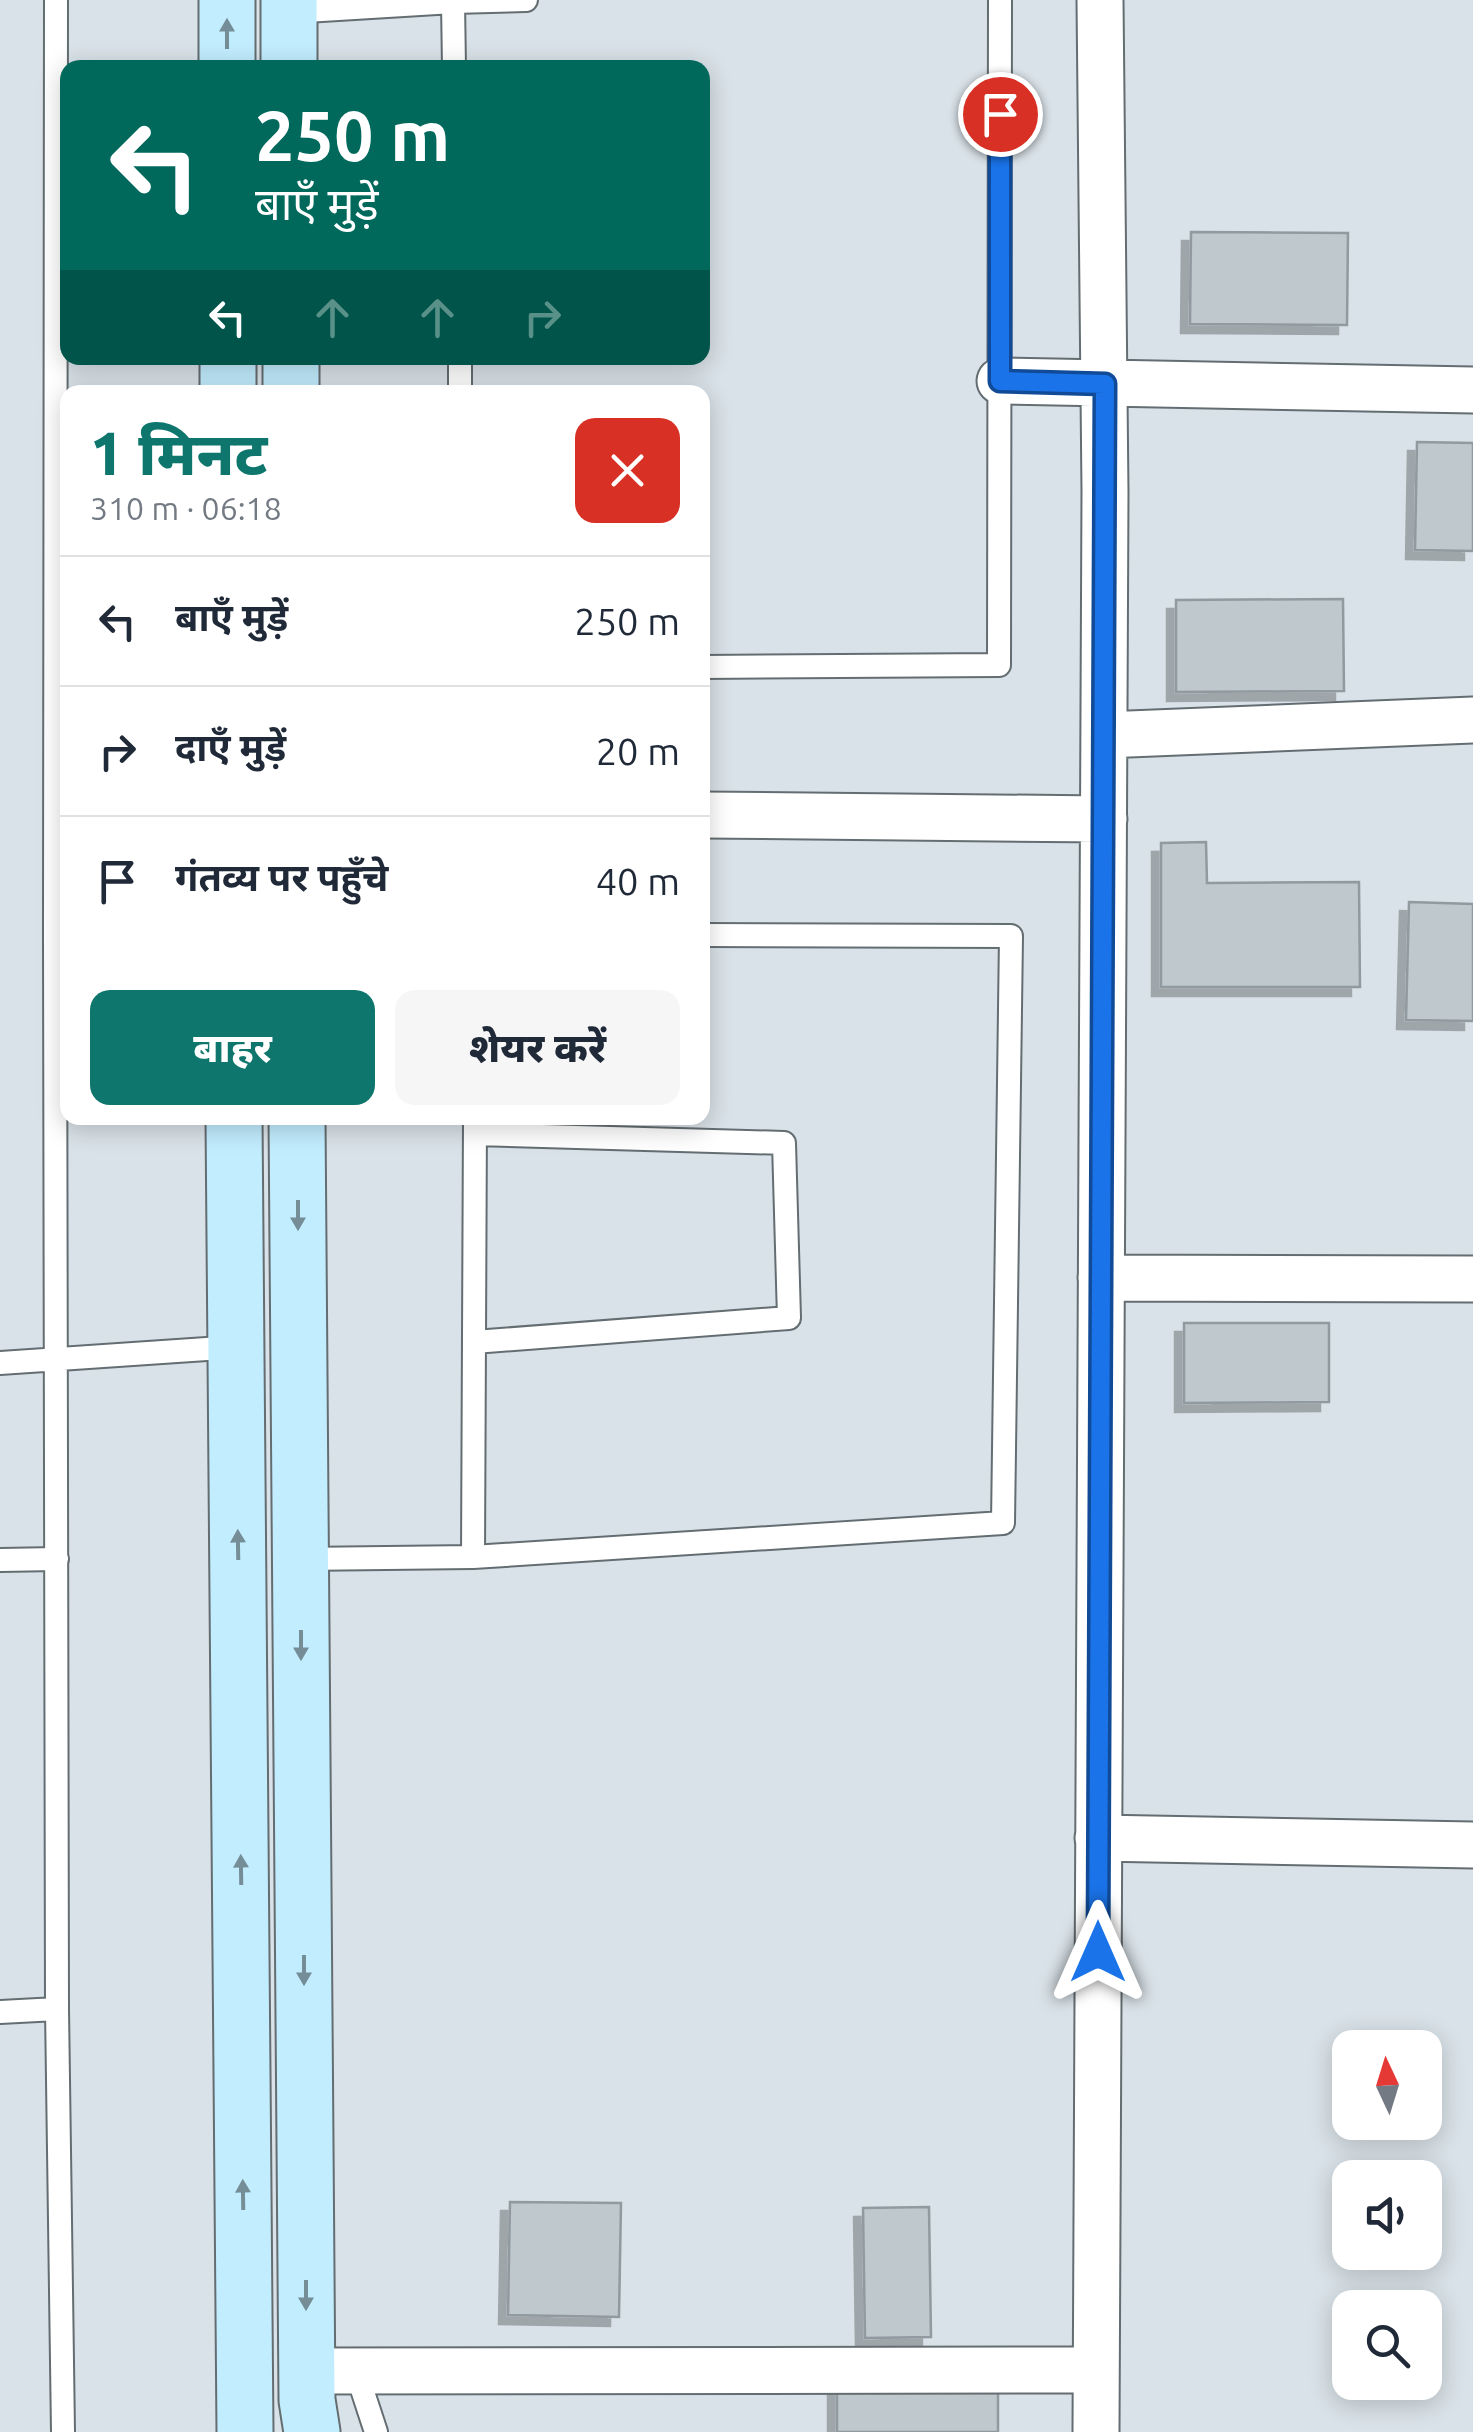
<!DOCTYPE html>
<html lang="hi">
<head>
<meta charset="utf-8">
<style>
  body { margin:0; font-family:Ubuntu,"Noto Sans Devanagari",sans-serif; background:#f6f6f7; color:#1f2937; height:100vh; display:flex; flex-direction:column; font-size:38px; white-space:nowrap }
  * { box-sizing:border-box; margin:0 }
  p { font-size:32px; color:#747a83 }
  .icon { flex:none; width:55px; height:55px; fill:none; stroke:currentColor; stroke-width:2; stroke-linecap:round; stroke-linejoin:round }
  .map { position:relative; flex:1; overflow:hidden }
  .drawer { position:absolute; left:60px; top:385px; width:650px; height:740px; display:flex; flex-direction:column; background:#fff; border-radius:20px; box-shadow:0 5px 25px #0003 }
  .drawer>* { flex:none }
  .banner { position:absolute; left:60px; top:60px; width:650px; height:305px; border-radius:20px; box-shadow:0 5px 25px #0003; background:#00695c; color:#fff; overflow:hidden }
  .needle { width:65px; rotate:356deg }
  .fabs { position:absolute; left:1332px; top:2030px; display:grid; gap:20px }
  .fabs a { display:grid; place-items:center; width:110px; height:110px; border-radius:20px; background:#fff; box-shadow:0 5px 25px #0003; font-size:50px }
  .pin { position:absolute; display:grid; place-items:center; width:85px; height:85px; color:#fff; margin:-42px; border:5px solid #fff; border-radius:50%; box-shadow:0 2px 10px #0007 }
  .me { position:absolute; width:110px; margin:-55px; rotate:0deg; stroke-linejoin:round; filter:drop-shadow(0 0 8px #0008) }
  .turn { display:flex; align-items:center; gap:35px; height:210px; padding:0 30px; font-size:45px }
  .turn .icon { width:130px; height:130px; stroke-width:2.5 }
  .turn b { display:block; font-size:70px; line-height:85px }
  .lanes { display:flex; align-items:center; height:95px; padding:0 30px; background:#0003; justify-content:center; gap:50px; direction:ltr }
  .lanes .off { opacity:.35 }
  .round { display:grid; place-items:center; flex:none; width:105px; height:105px; border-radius:20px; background:#f6f6f7 }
  .headline { display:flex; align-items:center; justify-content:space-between; height:170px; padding:0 30px }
  h1 { font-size:60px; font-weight:800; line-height:75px; color:#0f766e }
  .button { display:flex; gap:20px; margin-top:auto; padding:20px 30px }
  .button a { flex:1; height:115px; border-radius:20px; background:#0f766e; color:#fff; font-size:40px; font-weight:800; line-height:115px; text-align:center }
  .button a+a { background:#f6f6f7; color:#1f2937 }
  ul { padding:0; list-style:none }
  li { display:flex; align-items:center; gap:30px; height:130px; padding:0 30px; border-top:2px solid #e0e1e3 }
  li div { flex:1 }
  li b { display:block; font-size:38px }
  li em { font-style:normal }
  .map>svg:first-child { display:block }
  .building { fill:#bec8cd; stroke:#919a9f; stroke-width:2.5; filter:url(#shadow) }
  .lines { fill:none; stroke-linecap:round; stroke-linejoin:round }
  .lane-casing { stroke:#646d71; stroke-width:26 }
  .street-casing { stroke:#646d71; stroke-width:49 }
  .secondary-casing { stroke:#646d71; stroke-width:59 }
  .lane { stroke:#fff; stroke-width:22 }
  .street { stroke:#fff; stroke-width:45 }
  .secondary { stroke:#c2edfe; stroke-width:55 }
  .oneway { fill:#748d97 }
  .route-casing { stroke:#114b97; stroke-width:25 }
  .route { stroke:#1a73e8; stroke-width:18 }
</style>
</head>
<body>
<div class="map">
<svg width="1473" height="2432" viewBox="0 0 1473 2432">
  <defs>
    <filter id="shadow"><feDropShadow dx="-9" dy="9" stdDeviation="0" flood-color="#0004"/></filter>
  </defs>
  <rect width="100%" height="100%" fill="#d9e2e8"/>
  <path class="building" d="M1191,232L1348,233L1347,325L1190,324Z
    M1417,442L1473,443V551L1415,550Z
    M1343,599L1344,691L1176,692V600Z
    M1206,842L1207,883L1359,882L1360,987H1161V843Z
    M1409,902L1473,904V1021L1406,1020Z
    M1184,1323H1329V1402L1184,1403Z
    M510,2202L621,2203L619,2317L508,2315Z
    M929,2207L931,2337L865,2338L863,2208Z
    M998,2380V2432H837V2381Z"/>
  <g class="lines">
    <g class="lane-casing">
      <path id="lane" d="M453,2L526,0
        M289,12L453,2L454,68
        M460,358V392
        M702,667L999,665L1000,0
        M55,933L56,0
        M474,1342L789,1318L784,1143L475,1134
        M0,1363L236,1347
        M473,1557L475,1118
        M300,1559L473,1557L1003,1523L1011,936L702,935
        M0,1560L57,1559
        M0,2012L57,2009
        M356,2371L376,2432
        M63,2432L57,2009L55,933H68"/>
    </g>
    <g class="street-casing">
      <path id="street" d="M1000,381L1473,390
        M1104,735L1473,720
        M702,815L1104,819
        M1101,1278L1473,1279
        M1098,1838L1473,1845
        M307,2371L1096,2370
        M1096,2432L1105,492L1100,0"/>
    </g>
    <g class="secondary-casing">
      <path id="secondary" d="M227,0V68
        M289,0V68
        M228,358V392
        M291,358V392
        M234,1118L245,2432
        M297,1118L307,2400L312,2432"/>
    </g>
    <use href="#lane" class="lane"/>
    <use href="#street" class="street"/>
    <use href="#secondary" class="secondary"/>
  </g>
  <defs><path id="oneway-solid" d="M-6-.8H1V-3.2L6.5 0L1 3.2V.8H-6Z" transform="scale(2.5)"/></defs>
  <g class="oneway">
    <use href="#oneway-solid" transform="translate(227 34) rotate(-90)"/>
    <use href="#oneway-solid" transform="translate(298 1215) rotate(90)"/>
    <use href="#oneway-solid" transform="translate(238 1545) rotate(-91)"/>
    <use href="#oneway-solid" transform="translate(301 1645) rotate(90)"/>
    <use href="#oneway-solid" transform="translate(241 1870) rotate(-91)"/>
    <use href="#oneway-solid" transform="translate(304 1970) rotate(90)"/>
    <use href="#oneway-solid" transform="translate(243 2195) rotate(-91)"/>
    <use href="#oneway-solid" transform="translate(306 2295) rotate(90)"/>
  </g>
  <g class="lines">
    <g class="route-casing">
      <path id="route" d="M1000,114V381L1105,384L1098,1952"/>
    </g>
    <use href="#route" class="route"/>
  </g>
</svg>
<div class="fabs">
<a><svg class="needle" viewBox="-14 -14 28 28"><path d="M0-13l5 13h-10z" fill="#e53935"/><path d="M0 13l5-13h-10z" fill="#747a83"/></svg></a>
<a><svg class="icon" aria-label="sound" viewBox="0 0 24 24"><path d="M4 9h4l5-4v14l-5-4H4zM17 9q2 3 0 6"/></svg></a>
<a><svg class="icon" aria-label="search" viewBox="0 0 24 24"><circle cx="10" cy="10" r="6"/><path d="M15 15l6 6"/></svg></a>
</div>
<div class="pin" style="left:1000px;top:114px;background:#d93025"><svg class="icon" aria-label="arrive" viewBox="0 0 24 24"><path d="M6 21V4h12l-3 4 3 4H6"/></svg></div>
<svg class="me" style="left:1098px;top:1952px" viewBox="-20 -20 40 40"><path d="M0-17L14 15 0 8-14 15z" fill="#1a73e8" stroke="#fff" stroke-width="4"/></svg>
<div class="banner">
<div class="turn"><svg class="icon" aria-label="left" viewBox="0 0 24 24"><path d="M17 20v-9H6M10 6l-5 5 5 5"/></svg><div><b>250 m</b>बाएँ मुड़ें</div></div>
<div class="lanes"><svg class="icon" aria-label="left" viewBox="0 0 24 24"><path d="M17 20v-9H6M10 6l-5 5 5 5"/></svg><svg class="icon off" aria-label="ahead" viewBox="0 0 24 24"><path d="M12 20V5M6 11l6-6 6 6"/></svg><svg class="icon off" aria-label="ahead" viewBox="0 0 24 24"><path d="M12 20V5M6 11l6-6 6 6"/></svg><svg class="icon off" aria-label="right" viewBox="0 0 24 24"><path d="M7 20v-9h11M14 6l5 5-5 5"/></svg></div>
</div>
<section class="drawer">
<div class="headline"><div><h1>1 मिनट</h1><p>310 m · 06:18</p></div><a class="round" style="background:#d93025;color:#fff"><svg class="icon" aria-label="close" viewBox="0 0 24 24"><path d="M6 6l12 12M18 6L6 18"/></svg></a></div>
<ul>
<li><svg class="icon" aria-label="left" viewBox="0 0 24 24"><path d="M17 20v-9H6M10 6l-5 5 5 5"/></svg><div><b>बाएँ मुड़ें</b></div><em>250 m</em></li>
<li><svg class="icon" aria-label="right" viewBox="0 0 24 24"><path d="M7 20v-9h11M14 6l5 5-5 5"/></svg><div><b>दाएँ मुड़ें</b></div><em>20 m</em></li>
<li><svg class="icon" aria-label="arrive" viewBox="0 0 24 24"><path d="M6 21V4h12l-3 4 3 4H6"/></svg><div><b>गंतव्य पर पहुँचे</b></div><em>40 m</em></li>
</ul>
<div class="button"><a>बाहर</a><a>शेयर करें</a></div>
</section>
</div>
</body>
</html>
